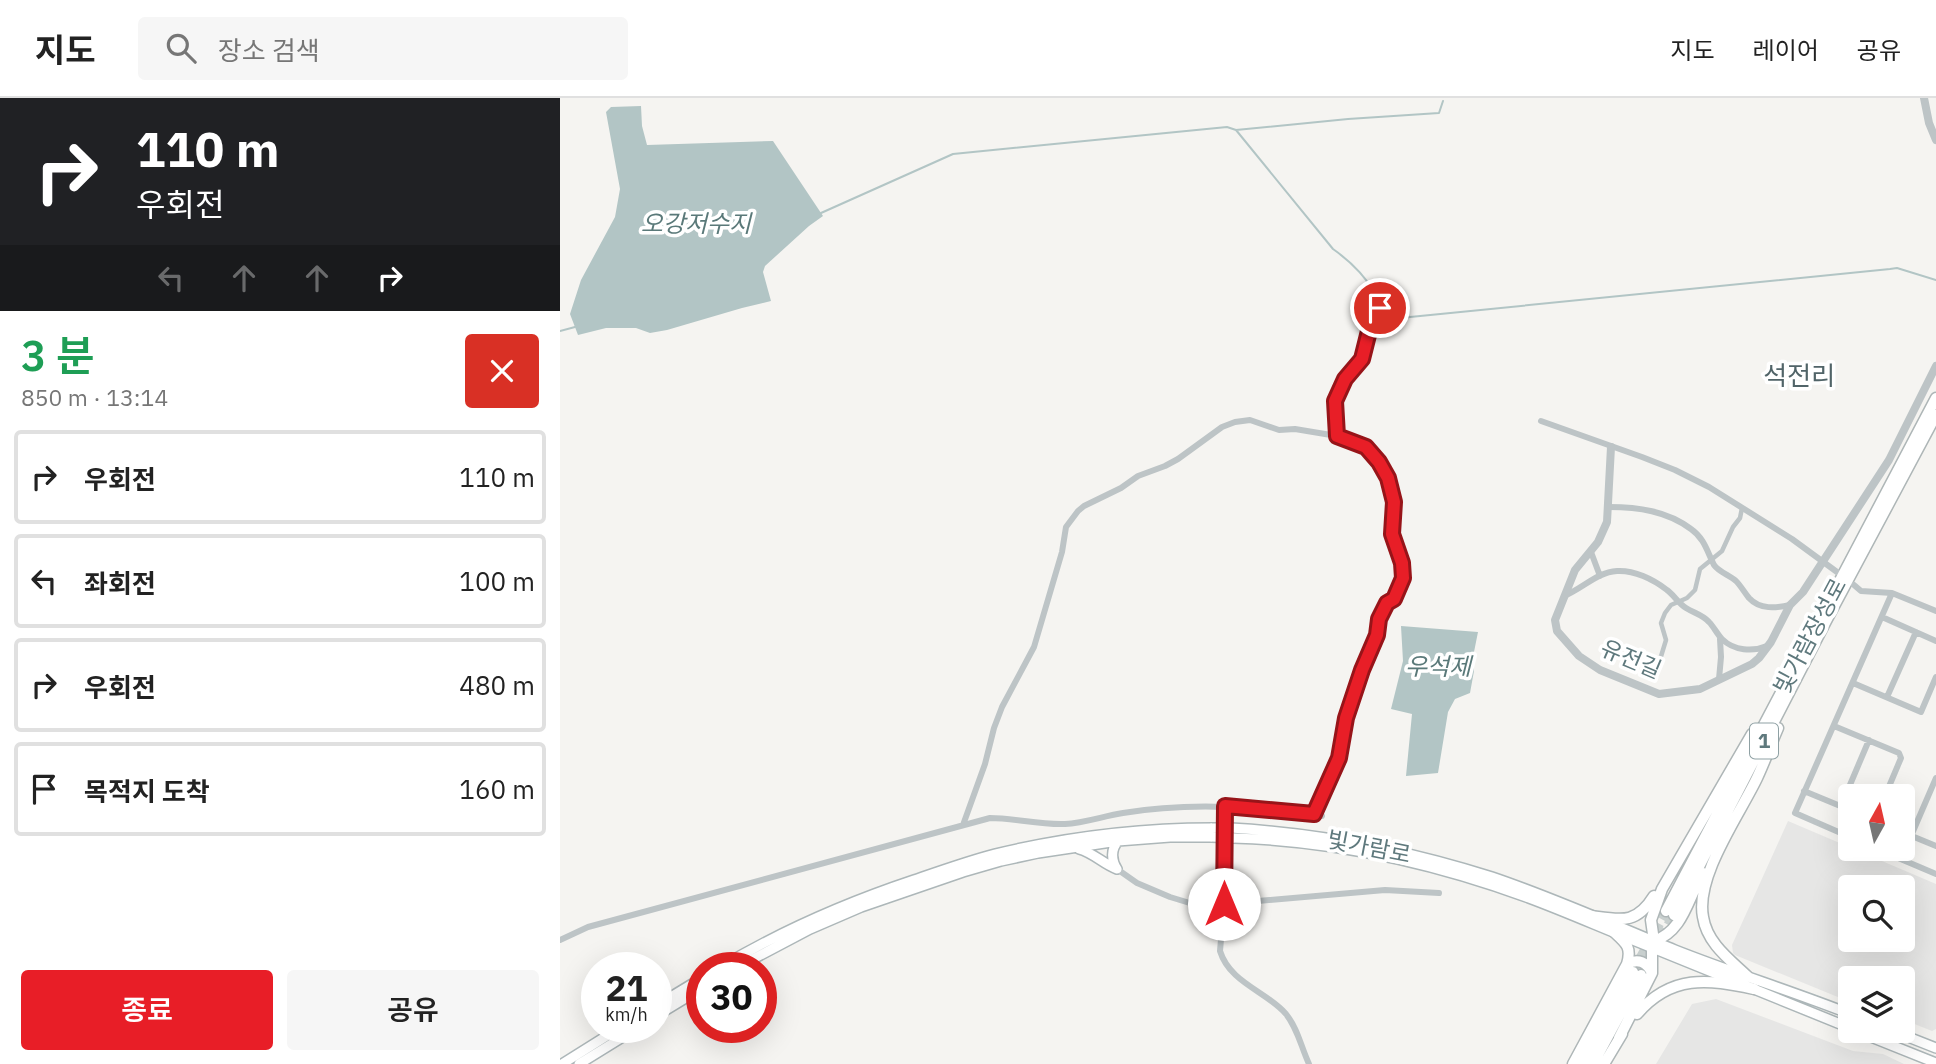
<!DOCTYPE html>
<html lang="ko">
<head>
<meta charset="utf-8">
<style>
  body { margin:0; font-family:"IBM Plex Sans","Noto Sans KR",sans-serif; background:#f6f6f6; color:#222; height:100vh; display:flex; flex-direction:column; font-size:26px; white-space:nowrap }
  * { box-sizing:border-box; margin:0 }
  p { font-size:23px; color:#767676 }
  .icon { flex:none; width:38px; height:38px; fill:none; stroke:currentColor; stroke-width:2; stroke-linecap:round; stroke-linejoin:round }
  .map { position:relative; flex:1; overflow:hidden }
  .sheet { display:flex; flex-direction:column; background:#fff; width:560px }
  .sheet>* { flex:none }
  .hud { background:#202124; color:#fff; overflow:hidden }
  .needle { width:46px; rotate:8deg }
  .tools { position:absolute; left:1278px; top:686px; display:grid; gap:14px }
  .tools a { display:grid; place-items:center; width:77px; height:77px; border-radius:7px; background:#fff; box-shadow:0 7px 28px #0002; font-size:35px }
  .speed { position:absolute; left:21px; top:854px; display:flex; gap:14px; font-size:35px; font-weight:700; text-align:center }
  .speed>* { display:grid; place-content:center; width:91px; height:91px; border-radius:50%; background:#fff; box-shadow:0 7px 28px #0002; line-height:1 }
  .speed small { font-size:18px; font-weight:400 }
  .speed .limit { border:10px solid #d22; background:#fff; color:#111 }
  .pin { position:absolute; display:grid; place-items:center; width:60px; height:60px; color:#fff; margin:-30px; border:4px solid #fff; border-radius:50%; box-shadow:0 2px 7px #0007 }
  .me { position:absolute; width:77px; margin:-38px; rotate:0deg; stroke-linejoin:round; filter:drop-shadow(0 0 5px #0008) }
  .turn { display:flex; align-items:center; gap:24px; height:147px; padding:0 21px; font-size:32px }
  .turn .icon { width:91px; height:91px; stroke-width:2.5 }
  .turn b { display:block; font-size:49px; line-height:60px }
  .lanes { display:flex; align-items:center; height:66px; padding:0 21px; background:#0003; justify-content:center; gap:35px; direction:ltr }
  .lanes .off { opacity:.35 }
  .round { display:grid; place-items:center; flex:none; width:74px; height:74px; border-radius:7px; background:#f6f6f6 }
  .overview { display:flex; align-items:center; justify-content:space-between; height:119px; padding:0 21px }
  h1 { font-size:42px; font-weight:600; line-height:52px; color:#1e9e55 }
  .action { display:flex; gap:14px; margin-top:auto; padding:14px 21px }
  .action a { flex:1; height:80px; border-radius:7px; background:#e81e27; color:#fff; font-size:28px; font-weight:600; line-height:80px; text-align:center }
  .action a+a { background:#f6f6f6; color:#222 }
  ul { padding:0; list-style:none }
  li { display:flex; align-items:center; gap:21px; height:94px; margin:0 14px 10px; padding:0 7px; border:4px solid #e0e0e0; border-radius:7px }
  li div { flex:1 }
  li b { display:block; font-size:26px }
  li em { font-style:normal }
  header { display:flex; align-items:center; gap:42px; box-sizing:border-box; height:98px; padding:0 35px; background:#fff; border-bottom:2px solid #e0e0e0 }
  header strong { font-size:33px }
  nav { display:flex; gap:38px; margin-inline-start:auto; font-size:24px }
  .search { width:490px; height:63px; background:#f6f6f6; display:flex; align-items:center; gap:18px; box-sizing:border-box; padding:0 24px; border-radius:7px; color:#767676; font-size:26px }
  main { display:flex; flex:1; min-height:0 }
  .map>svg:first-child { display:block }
  .built { fill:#e6e6e5; fill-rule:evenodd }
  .water { fill:#b2c5c5 }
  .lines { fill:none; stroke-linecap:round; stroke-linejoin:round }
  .stream { stroke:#b2c5c5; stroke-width:2 }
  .trunk-tunnel { stroke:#c8cfce; stroke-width:10; stroke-dasharray:10 5; stroke-linecap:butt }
  .secondary-casing { stroke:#adb7b9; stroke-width:12 }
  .trunk-casing { stroke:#aeb6b7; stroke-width:13 }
  .pedestrian { stroke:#bdc4c6; stroke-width:4.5 }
  .minor { stroke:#bdc4c6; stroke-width:6 }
  .tertiary { stroke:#bdc4c6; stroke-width:8 }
  .secondary { stroke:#fff; stroke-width:9 }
  .trunk { stroke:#fff; stroke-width:10 }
  .secondary-bridge-casing { stroke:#adb7b9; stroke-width:12; stroke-linecap:butt }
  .secondary-bridge { stroke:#fff; stroke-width:9 }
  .route-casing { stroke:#971419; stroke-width:18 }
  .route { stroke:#e81e27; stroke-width:12 }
  .labels { text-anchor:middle; stroke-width:7; stroke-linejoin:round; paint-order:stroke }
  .shield { fill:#fff; stroke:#8fa1a4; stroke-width:2 }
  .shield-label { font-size:21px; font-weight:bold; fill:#5f797d }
  .street-label { font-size:23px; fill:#5f797d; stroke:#fff }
  .water-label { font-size:24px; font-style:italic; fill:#5a7979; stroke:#fff }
  .quarter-label { font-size:26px; fill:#516468; stroke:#fff }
</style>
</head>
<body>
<header>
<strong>지도</strong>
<div class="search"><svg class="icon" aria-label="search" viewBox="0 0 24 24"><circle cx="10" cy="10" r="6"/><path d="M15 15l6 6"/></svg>장소 검색</div>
<nav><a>지도</a><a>레이어</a><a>공유</a></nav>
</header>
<main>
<section class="sheet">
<div class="hud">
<div class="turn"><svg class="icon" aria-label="right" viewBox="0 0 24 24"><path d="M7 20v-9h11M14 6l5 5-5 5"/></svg><div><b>110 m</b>우회전</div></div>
<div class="lanes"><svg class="icon off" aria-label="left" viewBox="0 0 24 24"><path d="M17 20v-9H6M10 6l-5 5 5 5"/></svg><svg class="icon off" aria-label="ahead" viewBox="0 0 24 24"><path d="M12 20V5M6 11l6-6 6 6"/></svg><svg class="icon off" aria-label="ahead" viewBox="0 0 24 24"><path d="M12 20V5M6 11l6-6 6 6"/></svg><svg class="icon" aria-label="right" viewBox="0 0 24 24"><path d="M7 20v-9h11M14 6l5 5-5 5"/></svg></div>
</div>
<div class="overview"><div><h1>3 분</h1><p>850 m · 13:14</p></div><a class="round" style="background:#d93025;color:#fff"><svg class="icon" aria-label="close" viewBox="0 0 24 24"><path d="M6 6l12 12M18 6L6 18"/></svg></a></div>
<ul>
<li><svg class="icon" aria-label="right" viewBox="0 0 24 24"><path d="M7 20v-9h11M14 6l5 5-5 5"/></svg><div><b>우회전</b></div><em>110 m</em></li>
<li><svg class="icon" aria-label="left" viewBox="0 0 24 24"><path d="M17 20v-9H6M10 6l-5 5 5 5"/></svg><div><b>좌회전</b></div><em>100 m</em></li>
<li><svg class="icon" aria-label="right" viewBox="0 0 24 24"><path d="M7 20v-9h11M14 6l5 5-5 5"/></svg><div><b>우회전</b></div><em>480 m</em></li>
<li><svg class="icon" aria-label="arrive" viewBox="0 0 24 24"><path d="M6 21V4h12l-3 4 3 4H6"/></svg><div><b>목적지 도착</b></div><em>160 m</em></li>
</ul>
<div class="action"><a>종료</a><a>공유</a></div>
</section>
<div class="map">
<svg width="1376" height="966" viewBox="0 0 1376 966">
  <rect width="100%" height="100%" fill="#f5f4f1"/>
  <path class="built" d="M1228,723L1376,786V931L1372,933L1342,921V880H1290V904L1175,857L1173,855L1172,847ZM1290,789H1342V842H1290Z
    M1156,901L1293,953L1323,956L1344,966H1096L1132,906Z"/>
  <path class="water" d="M81,8L82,28L87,47L213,43L263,118L249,128L205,168L203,174L211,203L182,210L107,232L90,235L76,230H46L18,237L10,216L21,182L55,119L60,91L46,14L51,9Z
    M841,528L918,534L913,559L914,573L910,595L895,601L888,614L878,675L846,678L852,616L831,611L843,563Z"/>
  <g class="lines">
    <path class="stream" d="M676,32L773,151C790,163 805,178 815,195C818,201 819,211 825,215C828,218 836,219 840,220L1330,171L1337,170L1376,182
      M261,115L393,56L667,29L676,32L788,21L879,15L883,3
      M0,233L15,229"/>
    <path class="trunk-tunnel" d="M1101,840L1114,817
      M1073,874L1106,813"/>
    <g class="secondary-casing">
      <path id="secondary" d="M671,730C760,735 847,752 932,779C994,800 1054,827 1115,852C1173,875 1232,893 1290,916
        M673,740C774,743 874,765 969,800C1004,813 1038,828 1073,842C1145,871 1217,901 1290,930
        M519,751C534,755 543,766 557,771
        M557,771C551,762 551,751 558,743
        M159,870C221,833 285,805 354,782C380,773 408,763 435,756C506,739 579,730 652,730
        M176,870L250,831L301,809L403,774L441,763L478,755L558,743L610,739H652
        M96,908L142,880
        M96,918L142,890
        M1296,933L1376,965
        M1333,933L1376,950
        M2,966L61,929
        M19,966L79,929"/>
    </g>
    <g class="trunk-casing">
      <path id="trunk" d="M1106,813L1376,300
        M1114,817L1266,523L1376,317
        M1031,818C1061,822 1076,827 1094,798
        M1094,843C1124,833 1128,799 1143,775
        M1067,866C1078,860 1087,864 1092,875
        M1187,878C1169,861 1147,845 1143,819C1135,778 1180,716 1197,680C1205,663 1211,646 1218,630
        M1077,916C1111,876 1148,881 1194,891
        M1059,940L1092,875V849L1094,843L1091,822L1102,791L1192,636
        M1013,966L1067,866C1072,849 1066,845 1054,834
        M1024,966L1073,874
        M1033,966L1081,877
        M1044,966L1062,936"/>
    </g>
    <path class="pedestrian" d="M1095,578L1106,542L1101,525L1105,515L1111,507L1127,500L1135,492L1140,471L1162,453L1173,429L1180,420L1182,410"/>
    <path class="minor" d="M981,323L1082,359L1115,372L1149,389L1232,441L1277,474
      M1049,409C1078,409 1107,413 1131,431C1144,440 1147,453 1154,467C1159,474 1169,477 1176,483C1181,488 1184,494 1189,500C1200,512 1216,510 1230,507
      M1031,454L1040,478
      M1294,487L1301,493L1332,495L1376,513
      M1004,498C1022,491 1037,474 1057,473C1074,472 1093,481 1107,492C1114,497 1118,505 1126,510C1134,515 1143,517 1149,524C1154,529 1157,536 1162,541C1174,553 1193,554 1207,548
      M1322,519L1376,543
      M1159,581L1161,559L1160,541
      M1293,585L1361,614L1376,579
      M1327,599L1356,534
      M1274,628L1339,655L1341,660L1325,698
      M1244,693L1290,712
      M665,708L664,806L660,853C670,885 706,893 726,916C738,931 741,949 749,966
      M1281,708L1309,642
      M754,716L779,660L786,620L802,572L817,537L819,521L827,505L834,501L843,480L842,465L832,436L834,404L828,380L819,364L806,349L777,338L775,303L785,281L802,261L813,217L819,210
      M403,727L425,666L434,630L442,609L474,549L502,454L506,429L518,413L524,408L561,390L578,378L605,368L618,361L662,329L675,324L690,322L719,332L735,331L777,338
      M1342,734L1376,748
      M1351,738L1376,680
      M1290,739L1235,715L1332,495
      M1317,751L1376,776
      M557,771L577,785L610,799L633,806H664L825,792L879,795
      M0,842L28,829L430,720C455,720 479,727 505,726C524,725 544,718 563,715C610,707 656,707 703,711C723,712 742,713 762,718"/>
    <path class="tertiary" d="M1364,0L1369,25L1376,42
      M1051,349L1047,424L1038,444L1015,472L995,522L997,533L1019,558L1040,572L1099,596L1140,591L1192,566L1199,560L1211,544L1230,507L1243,494L1329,362L1376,268"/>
    <use href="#secondary" class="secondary"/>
    <use href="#trunk" class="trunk"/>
    <g class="secondary-bridge-casing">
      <path id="secondary-bridge" d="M652,730H671
        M652,739L673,740"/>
    </g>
    <use href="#secondary-bridge" class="secondary-bridge"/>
  </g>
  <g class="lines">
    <g class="route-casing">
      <path id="route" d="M664,806L665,708L754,716L779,660L786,620L802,572L817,537L819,521L827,505L834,501L843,480L842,465L832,436L834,404L828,380L819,364L806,349L777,338L775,303L785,281L802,261L813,217L820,210"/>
    </g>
    <use href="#route" class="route"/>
  </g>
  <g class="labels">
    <rect class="shield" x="1190" y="625.5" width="28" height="35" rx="5"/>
    <g class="shield-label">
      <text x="1204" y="650">1</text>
    </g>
    <g class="street-label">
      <text transform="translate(1250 538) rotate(-62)" y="8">빛가람장성로</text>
      <text transform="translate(1071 561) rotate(23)" y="8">유전길</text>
      <text transform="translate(809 749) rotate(11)" y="8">빛가람로</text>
    </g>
    <g class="water-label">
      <text x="136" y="134">오강저수지</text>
      <text x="878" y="577">우석제</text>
    </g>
    <g class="quarter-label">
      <text x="1239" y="287">석전리</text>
    </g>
  </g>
</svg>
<div class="tools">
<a><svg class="needle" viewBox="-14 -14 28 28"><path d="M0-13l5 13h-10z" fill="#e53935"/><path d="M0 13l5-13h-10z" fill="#767676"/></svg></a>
<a><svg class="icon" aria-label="search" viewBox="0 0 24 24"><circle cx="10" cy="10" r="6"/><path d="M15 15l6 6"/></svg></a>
<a><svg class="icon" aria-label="layers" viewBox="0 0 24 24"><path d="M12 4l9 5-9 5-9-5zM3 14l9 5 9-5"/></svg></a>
</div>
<div class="speed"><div>21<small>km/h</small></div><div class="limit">30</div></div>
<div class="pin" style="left:820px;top:210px;background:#d93025"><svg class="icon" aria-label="arrive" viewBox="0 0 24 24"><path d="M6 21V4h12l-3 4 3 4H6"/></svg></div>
<svg class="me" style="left:664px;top:806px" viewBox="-20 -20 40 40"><circle r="19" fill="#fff"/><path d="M0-13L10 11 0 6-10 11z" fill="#e81e27"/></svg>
</div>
</main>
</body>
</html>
